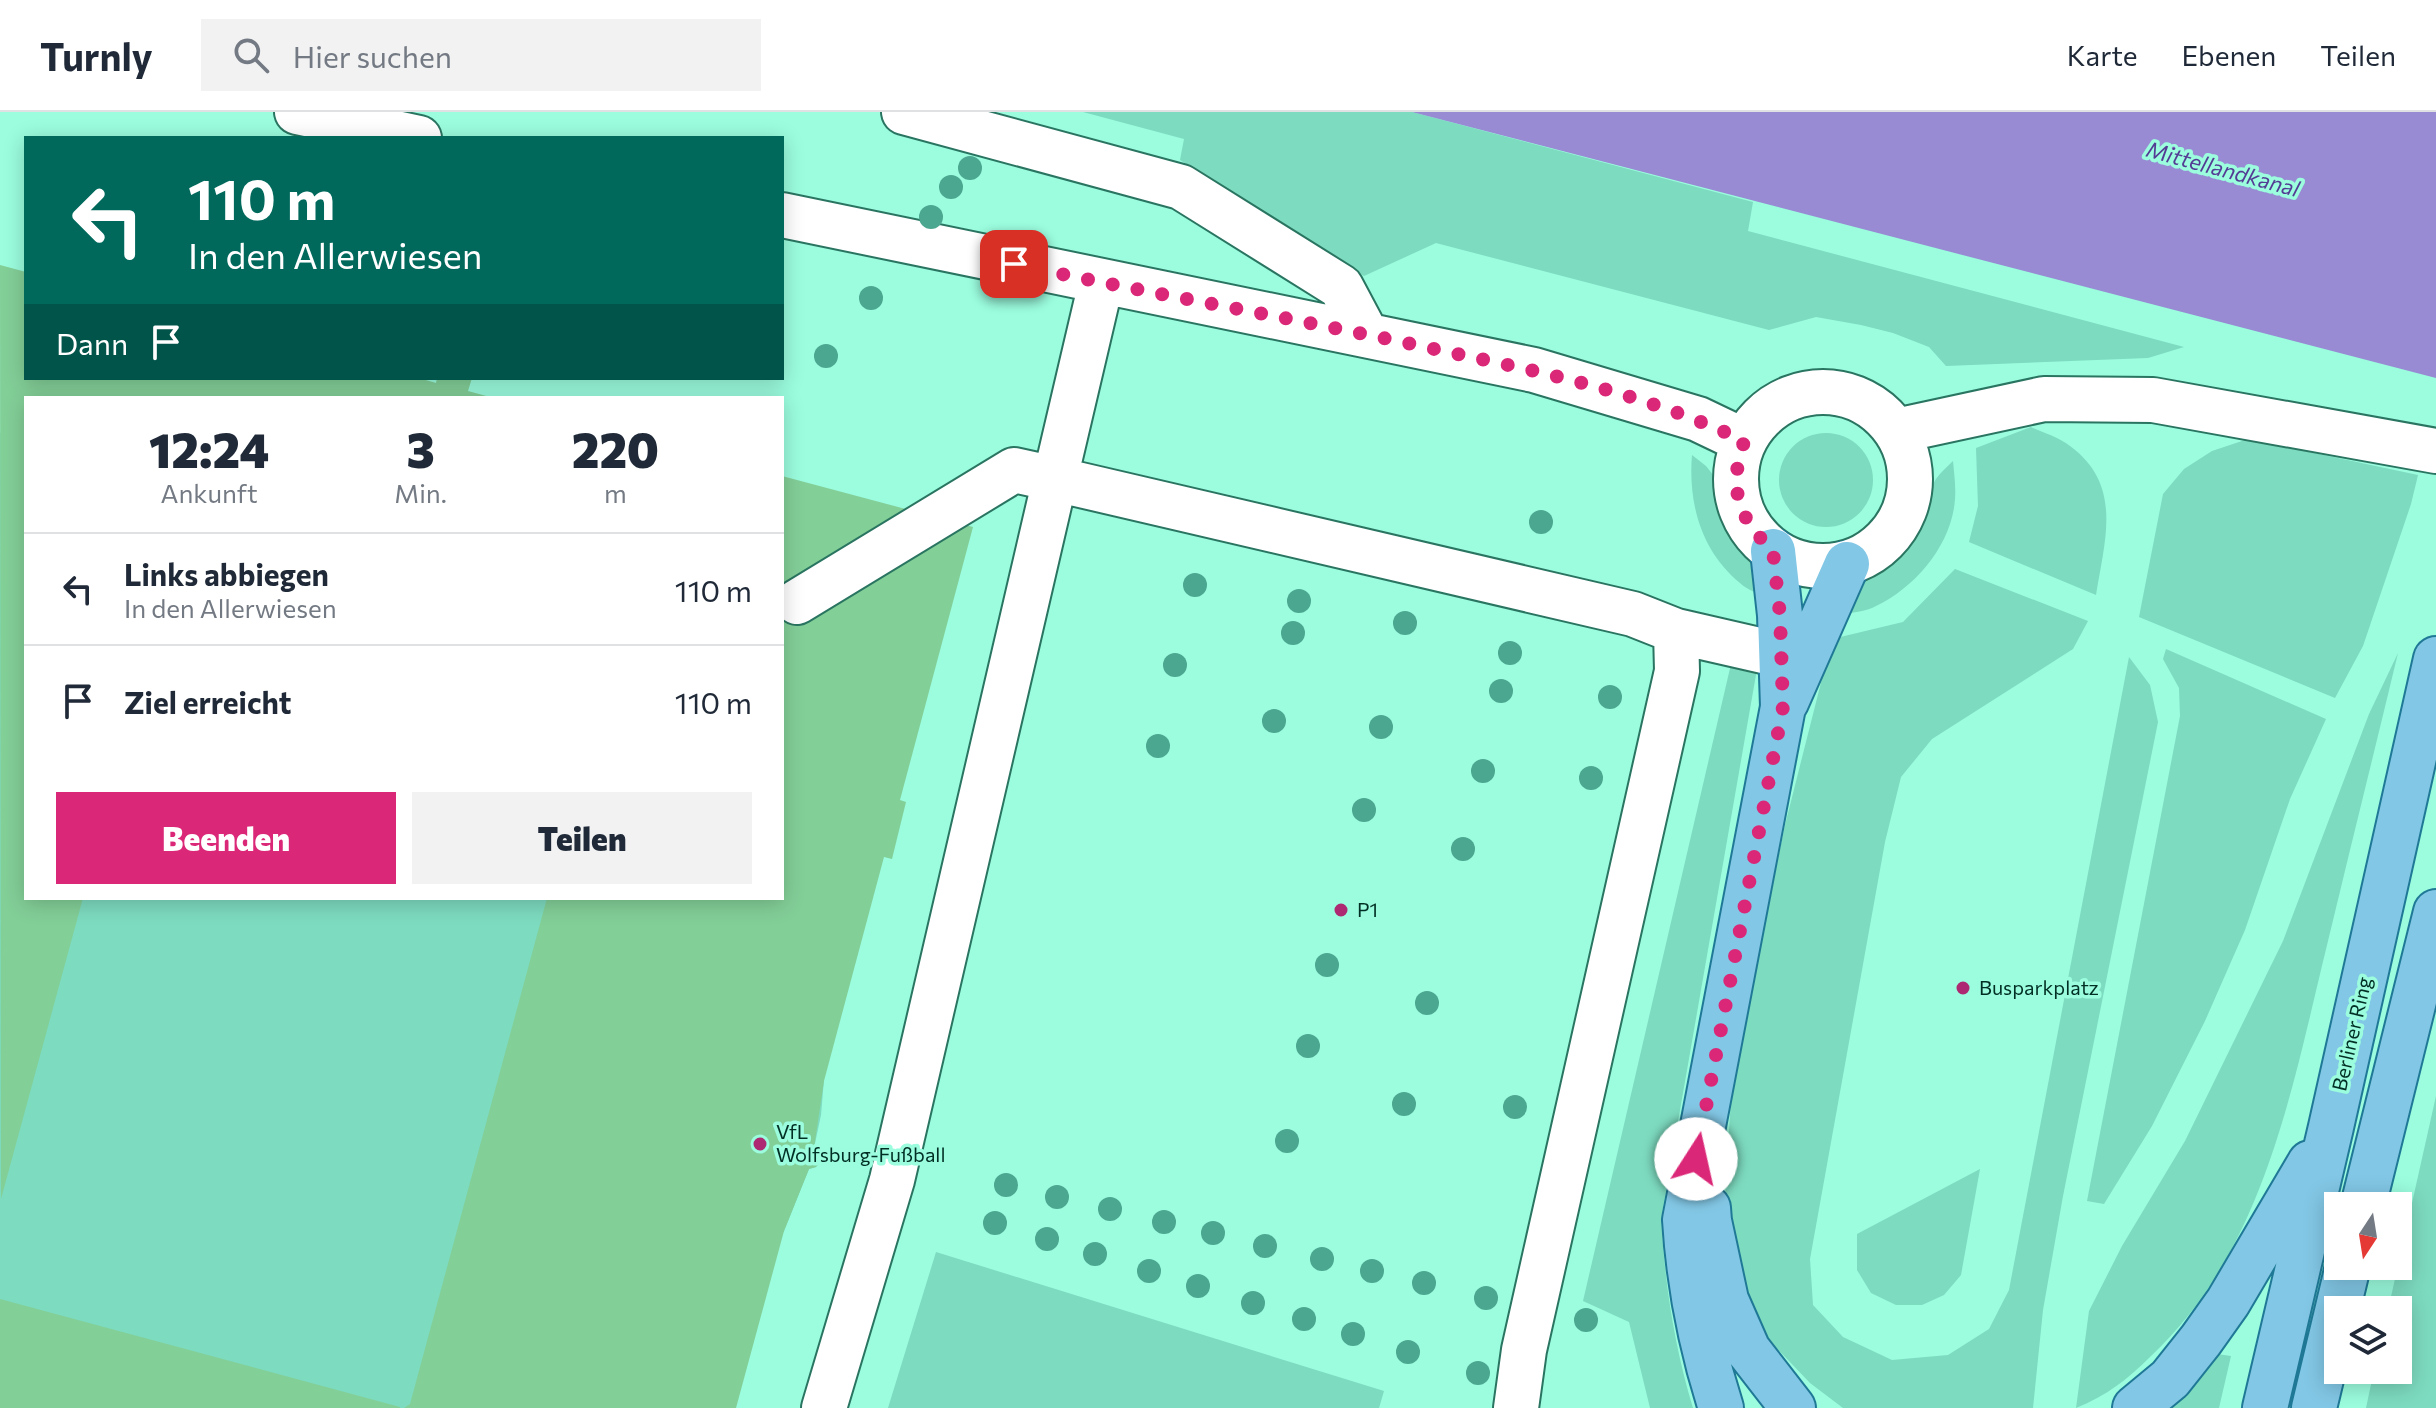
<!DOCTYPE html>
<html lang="de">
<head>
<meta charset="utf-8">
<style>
  body { margin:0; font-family:Commissioner,sans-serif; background:#f2f2f3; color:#1f2937; height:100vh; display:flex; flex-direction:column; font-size:30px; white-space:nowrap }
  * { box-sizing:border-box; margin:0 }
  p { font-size:26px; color:#747a83 }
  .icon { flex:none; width:44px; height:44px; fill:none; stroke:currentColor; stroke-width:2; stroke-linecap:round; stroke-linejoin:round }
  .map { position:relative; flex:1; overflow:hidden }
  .drawer { position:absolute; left:24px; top:284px; width:760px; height:504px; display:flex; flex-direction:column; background:#fff; border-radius:0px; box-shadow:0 4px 20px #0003 }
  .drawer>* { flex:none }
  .banner { position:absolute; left:24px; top:24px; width:760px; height:244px; border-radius:0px; box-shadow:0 4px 20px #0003; background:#00695c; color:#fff; overflow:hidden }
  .needle { width:52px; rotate:192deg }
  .controls { position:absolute; left:2324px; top:1080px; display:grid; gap:16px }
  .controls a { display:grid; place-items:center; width:88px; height:88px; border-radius:0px; background:#fff; box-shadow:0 4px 20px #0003; font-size:40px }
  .pin { position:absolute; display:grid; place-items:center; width:68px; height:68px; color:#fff; margin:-34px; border-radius:16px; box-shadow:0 4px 12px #0006 }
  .me { position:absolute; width:88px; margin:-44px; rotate:10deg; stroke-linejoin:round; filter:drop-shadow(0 0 6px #0008) }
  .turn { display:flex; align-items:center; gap:28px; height:168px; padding:0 32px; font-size:36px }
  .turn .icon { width:104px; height:104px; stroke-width:2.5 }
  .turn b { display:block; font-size:56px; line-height:68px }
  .then { display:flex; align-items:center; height:76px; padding:0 32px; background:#0003; gap:16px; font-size:30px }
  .eta { display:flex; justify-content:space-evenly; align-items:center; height:136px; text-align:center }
  .eta b { font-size:48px; font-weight:800; line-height:56px }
  .button { display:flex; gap:16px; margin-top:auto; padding:16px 32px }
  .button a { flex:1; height:92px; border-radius:0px; background:#db2777; color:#fff; font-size:32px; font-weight:800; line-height:92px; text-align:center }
  .button a+a { background:#f2f2f3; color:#1f2937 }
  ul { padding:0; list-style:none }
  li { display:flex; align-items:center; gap:24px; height:112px; padding:0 32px; border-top:2px solid #e0e1e3 }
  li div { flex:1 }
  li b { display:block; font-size:30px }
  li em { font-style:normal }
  header { display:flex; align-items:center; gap:48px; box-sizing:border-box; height:112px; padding:0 40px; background:#fff; border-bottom:2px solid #e0e1e3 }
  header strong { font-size:38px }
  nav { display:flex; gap:44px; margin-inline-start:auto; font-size:28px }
  .search { width:560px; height:72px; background:#f2f2f3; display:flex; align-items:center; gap:20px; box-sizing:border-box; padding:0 28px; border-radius:0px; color:#747a83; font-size:30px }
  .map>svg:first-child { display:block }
  .green { fill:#7ddbbf }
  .water { fill:#988ad3 }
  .building { fill:#83cf98 }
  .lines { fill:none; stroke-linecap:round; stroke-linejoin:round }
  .minor-casing { stroke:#2a7561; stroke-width:48 }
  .major-casing { stroke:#1f7996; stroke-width:48 }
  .minor { stroke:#fff; stroke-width:44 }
  .major { stroke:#82c7e5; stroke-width:44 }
  .tree { fill:#4ba78f }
  .route { stroke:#db2777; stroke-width:14; stroke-dasharray:0 25.2 }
  .poi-dot { fill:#ad2971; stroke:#9bfcde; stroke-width:3 }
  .labels { text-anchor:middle; stroke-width:7; stroke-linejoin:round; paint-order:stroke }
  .poi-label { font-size:20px; fill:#022f24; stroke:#9bfcde; text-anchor:start }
  .street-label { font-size:20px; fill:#022f24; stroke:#9bfcde }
  .water-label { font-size:22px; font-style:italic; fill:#543c94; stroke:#9bfcde }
</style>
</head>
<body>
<header>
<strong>Turnly</strong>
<div class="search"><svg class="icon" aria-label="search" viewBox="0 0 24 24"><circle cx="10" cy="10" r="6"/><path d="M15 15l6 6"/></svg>Hier suchen</div>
<nav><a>Karte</a><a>Ebenen</a><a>Teilen</a></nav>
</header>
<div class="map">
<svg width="2436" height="1296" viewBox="0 0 2436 1296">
  <rect width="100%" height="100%" fill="#9bfcde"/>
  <path class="green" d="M1083,0H1412L1753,90L1748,119L2184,235L2148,246L1946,254L1929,235L1893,221L1861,213L1816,205L1769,218L1436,131L1364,164L1180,48L1184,27Z
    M8,314L26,786H782L825,955L821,1003L814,1036L820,1041L821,1049L816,1055L809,1057L784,1119L665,1296H0V321Z
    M2031,315C2043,321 2059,325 2070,334C2123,373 2105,427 2096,483L1969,430L1978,394L1976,336Z
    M1779 368a47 47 0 1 1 94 0a47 47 0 1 1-94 0Z
    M2248,327L2418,363L2411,392L2363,534L2335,586L2139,505L2163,382L2184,357L2212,339Z
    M1692,343L1706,354L1722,374L1734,417L1755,448L1767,486C1758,481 1747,478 1740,471C1701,439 1688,391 1692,343Z
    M1953,349C1954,361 1956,374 1955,387C1952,432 1916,475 1876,494C1866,500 1851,500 1840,503C1857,469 1888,453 1911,425C1925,407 1924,385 1936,367C1940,361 1947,355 1953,349Z
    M1955,457L2088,509L2073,537L1932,627L1901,665L1885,730L1810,1147L1813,1193L1843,1225L1892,1248L1948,1243L1989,1217L2009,1178L2129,545L2150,573L2158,610L2063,1084L2043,1198L2033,1296H1843L1810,1271L1768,1227L1733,1164L1724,1099L1732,970L1785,713L1832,527L1903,510Z
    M2166,537L2326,607L2290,687L2245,818L2205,909L2152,1014L2104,1092L2087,1089L2180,604L2179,576L2163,547Z
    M2398,541C2375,637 2351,733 2328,829C2292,975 2265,1138 2150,1245C2128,1267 2106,1284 2076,1296L2089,1199L2122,1134L2185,1029L2283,829L2369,602Z
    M1731,552L1757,557L1661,1107C1665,1172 1674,1233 1693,1296H1650L1629,1210L1583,1189Z
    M2436,984V1296H2366L2374,1258H2398V1198H2388Z
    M1980,1057L1961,1163L1944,1183L1922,1193H1896L1871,1181L1857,1158V1122Z
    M936,1140L1384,1279L1379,1296H888Z
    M2217,1242L2231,1244L2219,1296H2172Z"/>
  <path class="water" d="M1412,0H2436V266Z"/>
  <path class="building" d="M0,153L26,160V266H419L436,271L437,266H472L468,279L490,285L26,286V786H83L1,1087Z
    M782,364L973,415L900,688L906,690L892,747L884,745L824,969L814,1036L820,1041L821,1049L816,1055L809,1057L784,1119L736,1296H404L410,1292L547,786H782Z
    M0,1187L400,1295V1296H0Z"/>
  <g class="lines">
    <g class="minor-casing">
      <path id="minor" d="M297,0L419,26
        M904,0L1181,75L1341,175L1366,222
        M782,103L1534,258L1698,307L1744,329
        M1101,171L1055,367L1633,502L1676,519L1677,559L1524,1238L1516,1296
        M1736 367a87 87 0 1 1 174 0a87 87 0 1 1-174 0Z
        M1896,319L2044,287L2153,288L2436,339
        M797,490L1014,358L1055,367L892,1068L824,1296
        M1676,519L1781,543"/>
    </g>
    <g class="major-casing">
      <path id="major" d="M1786,590L1847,452
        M2363,1094L2436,800
        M1708,1096L1709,1109L1726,1188L1748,1238L1793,1296
        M1721,1296C1701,1234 1689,1173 1685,1108L1783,595L1780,503L1773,439
        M2135,1296L2170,1267L2201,1228L2228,1190L2310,1051
        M2265,1296L2331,1015L2436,547
        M2314,1296L2348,1154"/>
    </g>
    <use href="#minor" class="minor"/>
    <use href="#major" class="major"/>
  </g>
  <g class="tree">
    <circle cx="970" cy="56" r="12"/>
    <circle cx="951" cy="75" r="12"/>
    <circle cx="931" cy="105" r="12"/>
    <circle cx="871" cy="186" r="12"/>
    <circle cx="826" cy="244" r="12"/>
    <circle cx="1541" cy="410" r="12"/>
    <circle cx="1195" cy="473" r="12"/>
    <circle cx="1299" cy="489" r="12"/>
    <circle cx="1405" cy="511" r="12"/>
    <circle cx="1293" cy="521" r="12"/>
    <circle cx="1510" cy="541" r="12"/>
    <circle cx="1175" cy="553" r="12"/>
    <circle cx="1501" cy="579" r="12"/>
    <circle cx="1610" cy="585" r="12"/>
    <circle cx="1274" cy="609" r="12"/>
    <circle cx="1381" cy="615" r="12"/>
    <circle cx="1158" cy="634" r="12"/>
    <circle cx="1483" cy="659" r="12"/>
    <circle cx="1591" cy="666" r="12"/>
    <circle cx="1364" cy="698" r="12"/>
    <circle cx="1463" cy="737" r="12"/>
    <circle cx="1327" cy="853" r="12"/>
    <circle cx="1427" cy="891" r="12"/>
    <circle cx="1308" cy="934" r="12"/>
    <circle cx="1404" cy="992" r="12"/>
    <circle cx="1515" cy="995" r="12"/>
    <circle cx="1287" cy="1029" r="12"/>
    <circle cx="1006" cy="1073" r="12"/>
    <circle cx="1057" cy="1085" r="12"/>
    <circle cx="1110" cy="1097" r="12"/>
    <circle cx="1164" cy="1110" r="12"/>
    <circle cx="995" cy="1111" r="12"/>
    <circle cx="1213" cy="1121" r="12"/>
    <circle cx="1047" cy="1127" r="12"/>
    <circle cx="1265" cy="1134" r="12"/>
    <circle cx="1095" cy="1142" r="12"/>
    <circle cx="1322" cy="1147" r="12"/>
    <circle cx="1149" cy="1159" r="12"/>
    <circle cx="1372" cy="1159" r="12"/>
    <circle cx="1424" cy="1171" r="12"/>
    <circle cx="1198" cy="1174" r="12"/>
    <circle cx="1486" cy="1186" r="12"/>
    <circle cx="1253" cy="1191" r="12"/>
    <circle cx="1304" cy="1207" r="12"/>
    <circle cx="1586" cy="1208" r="12"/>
    <circle cx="1353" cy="1222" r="12"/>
    <circle cx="1408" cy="1240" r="12"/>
    <circle cx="1478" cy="1261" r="12"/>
  </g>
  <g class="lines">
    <path class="route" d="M1014,152C1158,183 1304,208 1448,240C1548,261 1651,284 1744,329L1737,358V380L1743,400L1751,416L1773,439L1780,503L1783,595L1696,1047"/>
  </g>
  <g class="poi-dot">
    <circle cx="1341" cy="798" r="8"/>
    <circle cx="1963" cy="876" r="8"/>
    <circle cx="760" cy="1032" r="8"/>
  </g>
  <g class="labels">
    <g class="poi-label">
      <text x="1357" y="805">P1</text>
      <text x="1979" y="883">Busparkplatz</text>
      <text x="776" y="1027">VfL<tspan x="776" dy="23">Wolfsburg-Fußball</tspan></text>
    </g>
    <g class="street-label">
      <text transform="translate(2352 922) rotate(-77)" y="7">Berliner Ring</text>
    </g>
    <g class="water-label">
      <text transform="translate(2223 57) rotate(15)" y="8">Mittellandkanal</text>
    </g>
  </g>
</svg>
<div class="controls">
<a><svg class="needle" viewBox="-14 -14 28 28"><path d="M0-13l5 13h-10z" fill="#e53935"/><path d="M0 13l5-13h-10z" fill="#747a83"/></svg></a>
<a><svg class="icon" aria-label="layers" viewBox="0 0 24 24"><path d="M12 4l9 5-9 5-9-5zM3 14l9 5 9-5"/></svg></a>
</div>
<div class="pin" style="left:1014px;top:152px;background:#d93025"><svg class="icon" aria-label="arrive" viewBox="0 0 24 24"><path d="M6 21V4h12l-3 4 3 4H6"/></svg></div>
<svg class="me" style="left:1696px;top:1047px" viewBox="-20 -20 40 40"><circle r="19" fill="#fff"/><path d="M0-13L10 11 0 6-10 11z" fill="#db2777"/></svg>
<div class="banner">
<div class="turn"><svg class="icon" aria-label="left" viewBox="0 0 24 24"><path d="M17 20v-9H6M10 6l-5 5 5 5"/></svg><div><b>110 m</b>In den Allerwiesen</div></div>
<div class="then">Dann<svg class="icon" aria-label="arrive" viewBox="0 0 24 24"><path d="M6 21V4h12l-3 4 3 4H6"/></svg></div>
</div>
<section class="drawer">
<div class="eta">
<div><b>12:24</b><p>Ankunft</p></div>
<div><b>3</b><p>Min.</p></div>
<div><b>220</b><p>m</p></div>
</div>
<ul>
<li><svg class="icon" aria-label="left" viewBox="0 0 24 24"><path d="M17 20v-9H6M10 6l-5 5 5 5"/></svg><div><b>Links abbiegen</b><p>In den Allerwiesen</p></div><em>110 m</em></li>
<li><svg class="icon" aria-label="arrive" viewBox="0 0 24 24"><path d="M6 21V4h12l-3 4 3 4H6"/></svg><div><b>Ziel erreicht</b></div><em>110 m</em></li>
</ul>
<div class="button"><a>Beenden</a><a>Teilen</a></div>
</section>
</div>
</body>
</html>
